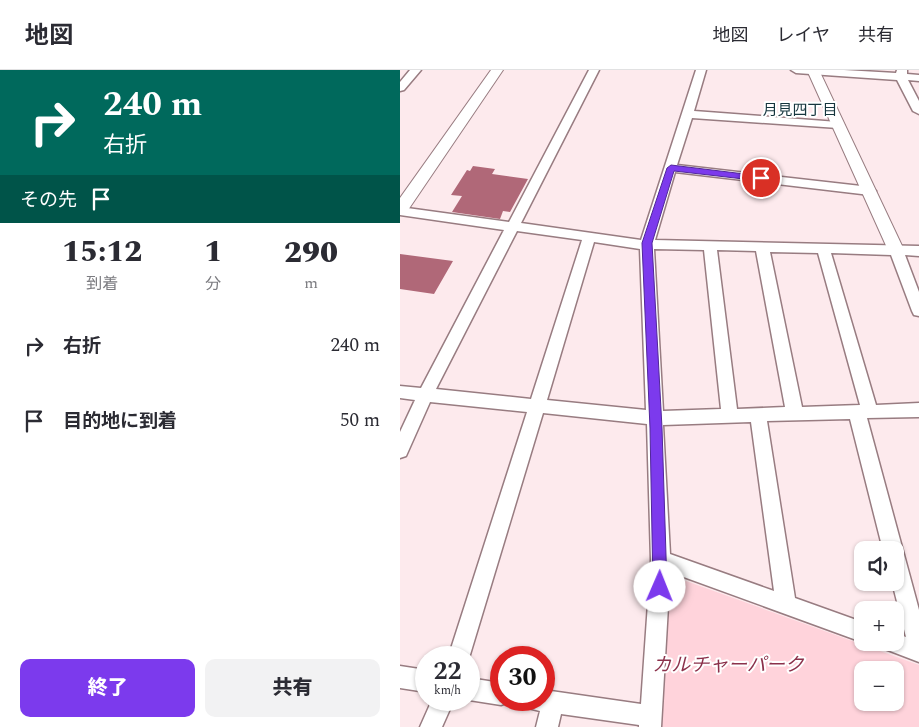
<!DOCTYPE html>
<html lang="ja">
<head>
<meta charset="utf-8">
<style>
  body { margin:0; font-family:Spectral,"Noto Sans JP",serif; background:#f2f2f3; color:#2b2b33; height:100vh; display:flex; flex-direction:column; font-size:19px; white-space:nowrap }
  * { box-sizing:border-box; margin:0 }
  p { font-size:16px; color:#7c7c81 }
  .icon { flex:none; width:28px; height:28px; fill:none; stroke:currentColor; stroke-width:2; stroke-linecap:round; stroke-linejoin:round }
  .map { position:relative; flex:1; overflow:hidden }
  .details { display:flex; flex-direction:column; background:#fff; width:400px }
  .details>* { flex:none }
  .guide { background:#00695c; color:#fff; overflow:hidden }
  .fabs { position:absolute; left:454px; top:471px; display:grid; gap:10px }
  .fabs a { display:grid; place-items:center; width:50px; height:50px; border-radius:10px; background:#fff; box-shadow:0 1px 4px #0004; font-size:25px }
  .speed { position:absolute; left:15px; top:576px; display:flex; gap:10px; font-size:25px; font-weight:700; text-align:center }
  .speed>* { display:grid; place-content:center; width:65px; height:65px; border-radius:50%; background:#fff; box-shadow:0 1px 4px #0004; line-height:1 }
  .speed small { font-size:12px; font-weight:400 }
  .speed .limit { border:8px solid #d22; background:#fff; color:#111 }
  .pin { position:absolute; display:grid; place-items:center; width:42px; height:42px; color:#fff; margin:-21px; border:2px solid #fff; border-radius:50%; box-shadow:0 1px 5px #0007 }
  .me { position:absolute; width:55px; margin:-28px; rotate:1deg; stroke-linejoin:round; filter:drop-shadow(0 0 4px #0008) }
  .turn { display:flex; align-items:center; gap:18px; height:105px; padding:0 20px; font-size:22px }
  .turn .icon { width:65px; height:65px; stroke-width:2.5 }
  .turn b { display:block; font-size:35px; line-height:42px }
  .then { display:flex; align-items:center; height:48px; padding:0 20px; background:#0003; gap:10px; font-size:19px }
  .eta { display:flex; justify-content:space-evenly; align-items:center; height:85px; text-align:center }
  .eta b { font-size:30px; font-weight:800; line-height:35px }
  .primary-button { display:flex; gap:10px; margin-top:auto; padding:10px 20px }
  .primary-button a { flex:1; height:58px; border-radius:10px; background:#7c3aed; color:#fff; font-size:20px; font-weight:800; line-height:58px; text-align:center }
  .primary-button a+a { background:#f2f2f3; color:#2b2b33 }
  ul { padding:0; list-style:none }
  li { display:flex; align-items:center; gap:15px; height:75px; padding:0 20px }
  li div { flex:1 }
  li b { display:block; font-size:19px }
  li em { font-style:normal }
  header { display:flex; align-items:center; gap:30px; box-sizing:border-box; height:70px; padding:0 25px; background:#fff; border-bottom:1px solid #e1e1e2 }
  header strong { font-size:24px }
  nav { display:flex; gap:28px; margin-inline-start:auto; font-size:18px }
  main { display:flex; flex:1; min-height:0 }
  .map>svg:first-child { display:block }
  .green { fill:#ffd3db; fill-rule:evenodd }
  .building { fill:#b06878 }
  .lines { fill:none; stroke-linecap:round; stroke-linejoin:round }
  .minor-casing { stroke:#987c81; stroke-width:3 }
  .tertiary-casing { stroke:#987c81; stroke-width:2 }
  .minor { fill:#fff; fill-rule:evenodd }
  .tertiary { fill:#fff; fill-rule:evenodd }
  .route { fill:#7c3aed; stroke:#51269a }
  .labels { text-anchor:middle; stroke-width:4; stroke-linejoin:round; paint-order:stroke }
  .far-neighbourhood-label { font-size:15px; fill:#16363e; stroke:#fff }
  .near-park-label { font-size:19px; font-style:italic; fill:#8b314b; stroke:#fff }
</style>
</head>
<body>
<header>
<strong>地図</strong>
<nav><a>地図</a><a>レイヤ</a><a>共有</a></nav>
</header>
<main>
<section class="details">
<div class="guide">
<div class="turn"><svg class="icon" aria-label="right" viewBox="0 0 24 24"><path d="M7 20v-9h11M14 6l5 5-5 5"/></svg><div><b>240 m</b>右折</div></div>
<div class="then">その先<svg class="icon" aria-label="arrive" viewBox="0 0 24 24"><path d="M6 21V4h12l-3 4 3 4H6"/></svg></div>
</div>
<div class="eta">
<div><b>15:12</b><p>到着</p></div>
<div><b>1</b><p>分</p></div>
<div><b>290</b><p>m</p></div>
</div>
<ul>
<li><svg class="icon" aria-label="right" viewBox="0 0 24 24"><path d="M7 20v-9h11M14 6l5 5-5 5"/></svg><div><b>右折</b></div><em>240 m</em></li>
<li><svg class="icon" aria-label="arrive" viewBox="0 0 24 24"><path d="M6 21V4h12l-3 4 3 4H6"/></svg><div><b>目的地に到着</b></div><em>50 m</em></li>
</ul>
<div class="primary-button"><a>終了</a><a>共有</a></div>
</section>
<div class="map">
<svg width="519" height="657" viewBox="0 0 519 657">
  <rect width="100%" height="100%" fill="#fdeaed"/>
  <path class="green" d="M286,511L519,595V657H259L270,519ZM462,600H495V632H462Z"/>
  <path class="building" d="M73,96L95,99L92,104L128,109L110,142L103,141L100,149L52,142L62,126L51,125L67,100L70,101Z
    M0,184L53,191L34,224L0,219Z"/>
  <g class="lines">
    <g class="minor-casing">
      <path id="minor" d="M10,0H21L4,20L0,21V12Z
        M189,0H199L121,153L241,170L296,0H306L294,41L438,52L444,55L438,58L292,48L277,95L470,117L476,121L470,125L275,102L255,170L519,176V186L505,185L519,222V246L514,245L512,241L491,185L431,183L476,335L519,333V347L467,348L519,540V592L485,579L482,572H495V563L506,567L492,512H495V480H483L450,349L367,351L395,528L462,552V572L270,502L261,657H239V655L161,644L158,657H136L140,641L128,638L125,630H144V620L241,634L251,490L247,354L143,343L69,588H48L127,342L30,332L6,386L0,388V362L15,330L0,328V316L21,318L104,160L0,145V137L109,152ZM117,161L182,170L131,329L36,319ZM194,172L240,179L246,340L147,330ZM254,179L304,180L321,339L263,341ZM317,180L356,181L385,337L337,339ZM370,182L418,183L460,335L402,337ZM351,352L374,521L270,484L263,355Z
        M391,0H444L496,3L497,0H507V4L519,5V11L508,10L519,31V44L513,41L497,10L396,3Z
        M0,596L26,600V622L0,618Z
        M69,608L101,613V630H109V632L101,635L69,630Z
        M32,630H54L42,657H20Z"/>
    </g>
    <g class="tertiary-casing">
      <path id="tertiary" d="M91,0H103L6,143L0,144V128Z
        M407,0H419L504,180L502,184L496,186L490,184L488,180Z"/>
    </g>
    <use href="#minor" class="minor"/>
    <use href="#tertiary" class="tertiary"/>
  </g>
  <path class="route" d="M271,95L361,106L365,108L361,111L274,101L252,173L262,358L267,517L265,522L260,523L255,522L253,517L250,358L242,173L267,98Z"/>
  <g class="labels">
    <g class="far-neighbourhood-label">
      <text x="400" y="45">月見四丁目</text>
    </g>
    <g class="near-park-label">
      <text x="328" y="601">カルチャーパーク</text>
    </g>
  </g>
</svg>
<div class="fabs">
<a><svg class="icon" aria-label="sound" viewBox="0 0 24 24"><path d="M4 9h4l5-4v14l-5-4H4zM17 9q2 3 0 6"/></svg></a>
<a>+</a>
<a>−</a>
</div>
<div class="speed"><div>22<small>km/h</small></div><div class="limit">30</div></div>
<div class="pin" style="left:361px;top:108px;background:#d93025"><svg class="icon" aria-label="arrive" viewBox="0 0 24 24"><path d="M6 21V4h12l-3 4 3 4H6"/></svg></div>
<svg class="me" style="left:260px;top:517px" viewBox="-20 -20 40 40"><circle r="19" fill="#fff"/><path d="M0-13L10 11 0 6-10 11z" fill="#7c3aed"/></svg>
</div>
</main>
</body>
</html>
